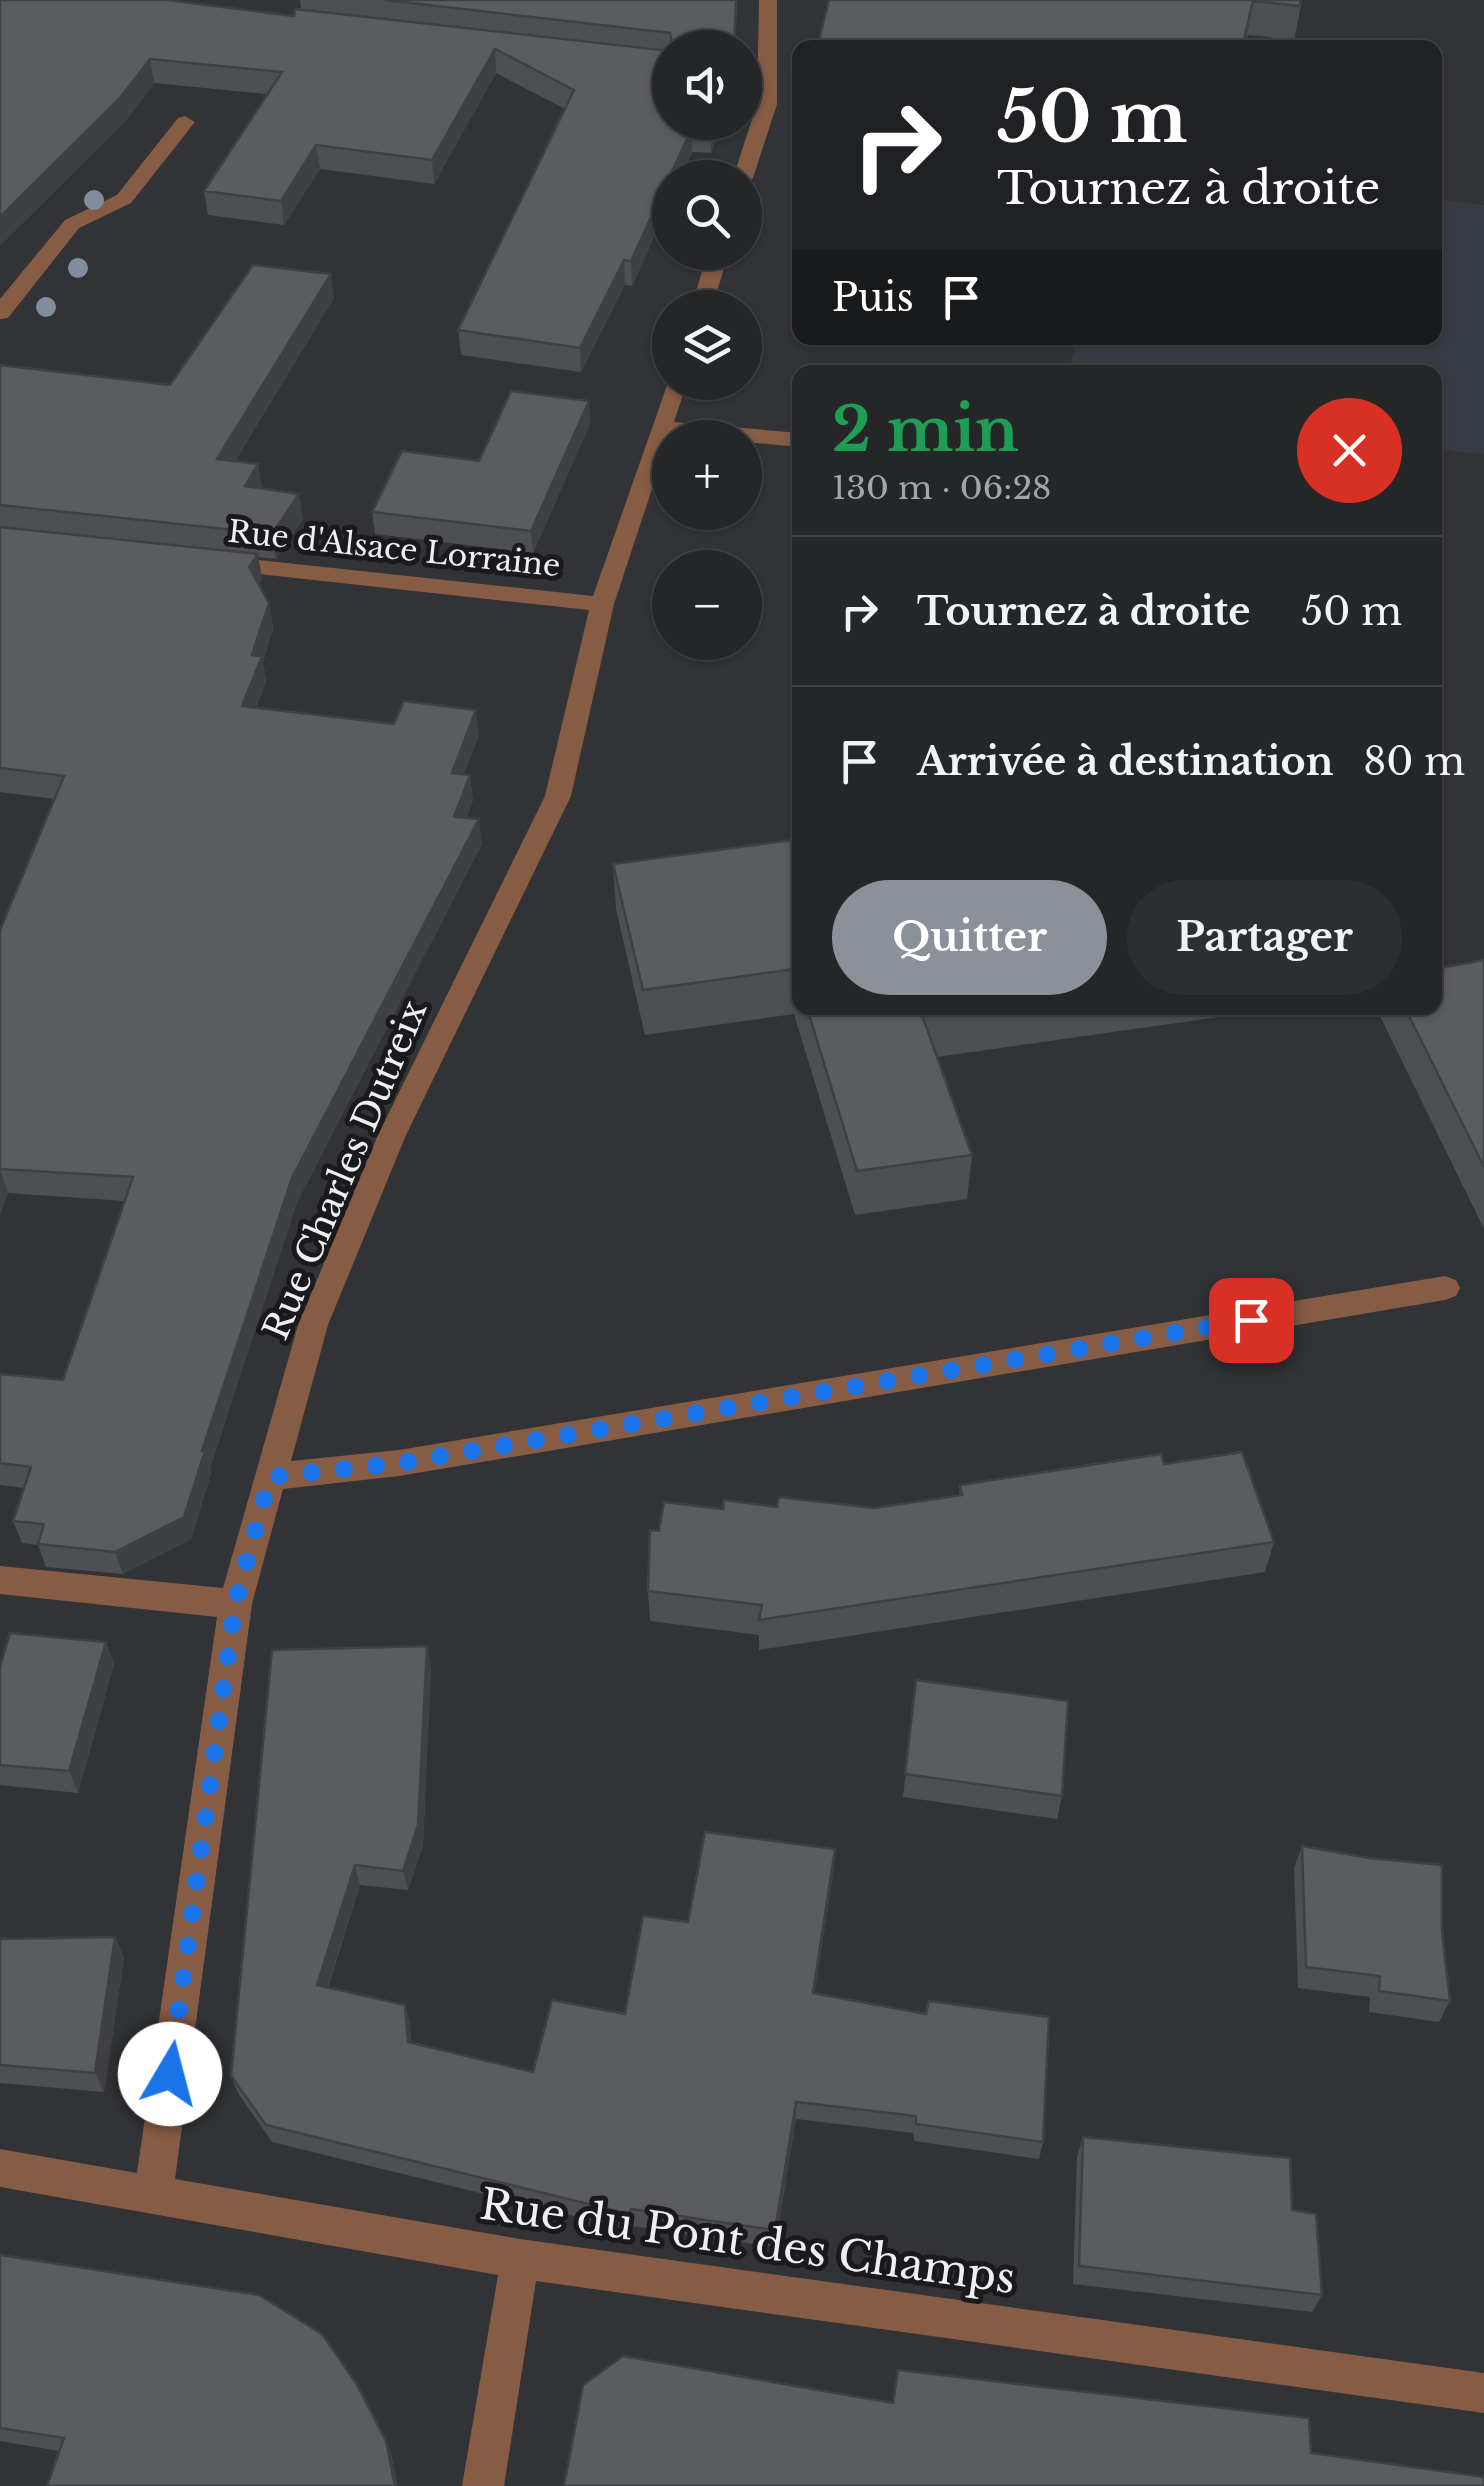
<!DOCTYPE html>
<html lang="fr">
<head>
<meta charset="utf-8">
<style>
  body { margin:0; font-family:"Libre Baskerville",serif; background:#2d2e30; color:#f1f3f6; height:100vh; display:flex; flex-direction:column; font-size:38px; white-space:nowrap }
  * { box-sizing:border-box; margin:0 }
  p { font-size:32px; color:#a3a5a8 }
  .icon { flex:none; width:55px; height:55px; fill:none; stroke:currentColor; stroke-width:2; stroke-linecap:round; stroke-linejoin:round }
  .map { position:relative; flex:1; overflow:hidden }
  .drawer { position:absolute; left:792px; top:365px; width:650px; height:650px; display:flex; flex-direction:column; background:#252628; border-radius:20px; box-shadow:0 2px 8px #0004,0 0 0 2px #424345 }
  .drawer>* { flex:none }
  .guide { position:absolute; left:792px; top:40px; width:650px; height:305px; border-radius:20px; box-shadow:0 2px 8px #0004,0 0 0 2px #424345; background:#202124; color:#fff; overflow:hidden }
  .buttons { position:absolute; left:652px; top:30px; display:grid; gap:20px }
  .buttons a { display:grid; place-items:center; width:110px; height:110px; border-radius:50%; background:#252628; box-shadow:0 2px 8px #0004,0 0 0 2px #424345; font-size:50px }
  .pin { position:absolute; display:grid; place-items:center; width:85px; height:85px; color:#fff; margin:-42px; border-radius:20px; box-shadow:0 5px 15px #0006 }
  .me { position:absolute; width:110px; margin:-55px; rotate:8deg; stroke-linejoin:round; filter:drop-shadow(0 0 8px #0008) }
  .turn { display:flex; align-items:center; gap:35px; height:210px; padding:0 40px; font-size:45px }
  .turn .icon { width:130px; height:130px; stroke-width:2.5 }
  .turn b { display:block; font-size:70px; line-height:85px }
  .then { display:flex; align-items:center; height:95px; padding:0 40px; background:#0003; gap:20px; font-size:38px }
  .round { display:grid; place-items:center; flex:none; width:105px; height:105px; border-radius:52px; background:#2d2e30 }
  .summary { display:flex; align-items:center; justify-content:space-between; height:170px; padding:0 40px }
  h1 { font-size:60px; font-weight:700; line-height:75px; color:#1e9e55 }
  .primary-button { display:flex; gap:20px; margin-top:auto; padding:20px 40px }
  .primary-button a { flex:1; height:115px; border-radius:60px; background:#8c9099; color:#fff; font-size:40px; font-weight:700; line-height:115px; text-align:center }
  .primary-button a+a { background:#2d2e30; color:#f1f3f6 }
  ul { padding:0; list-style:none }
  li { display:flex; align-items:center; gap:30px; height:150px; padding:0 40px; border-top:2px solid #424345 }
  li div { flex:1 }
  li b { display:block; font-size:38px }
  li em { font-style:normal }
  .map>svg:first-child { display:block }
  .built { fill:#373c44 }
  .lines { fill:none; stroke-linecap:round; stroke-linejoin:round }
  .minor { fill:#865c45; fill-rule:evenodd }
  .tree { fill:#818c9d }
  .wall { fill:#4d4f53 }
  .shaded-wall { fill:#3f4043 }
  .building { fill:#5a5c60; stroke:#3f4043; stroke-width:2.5 }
  .route { stroke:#1a73e8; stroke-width:18; stroke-dasharray:0 32.4 }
  .labels { text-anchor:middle; stroke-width:10; stroke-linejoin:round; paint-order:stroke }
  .far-street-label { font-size:30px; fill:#eeeff2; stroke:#1a1a1c }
  .street-label { font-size:35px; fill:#eeeff2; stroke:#1a1a1c }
  .near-street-label { font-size:42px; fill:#eeeff2; stroke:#1a1a1c }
</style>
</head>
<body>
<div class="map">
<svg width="1484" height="2486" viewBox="0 0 1484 2486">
  <rect width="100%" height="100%" fill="#313336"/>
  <path class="built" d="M1435,199L1484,205V454L1435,450V372H1069L1077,338H1435Z"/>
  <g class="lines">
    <path class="minor" d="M759,0H777V104L753,178L745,184V178H733L757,104Z
      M185,116L195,122L131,203L79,228L8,318L0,319V299L65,220L117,195L178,118Z
      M708,252H729L712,308H691Z
      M670,377V382H687L674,422L800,433V447L745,442V438L670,435L614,604L571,796L406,1135L328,1325L291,1461L399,1450L1445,1276L1456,1280L1460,1288L1456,1296L1445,1300L399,1476L283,1489L252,1604L175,2179L520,2239L1484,2373V2413L536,2281L504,2486H462L498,2275L0,2187V2149L137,2173L217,1617L0,1594V1566L223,1588L298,1325L378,1135L545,796L589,610L222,570L210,563L222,556L593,596Z"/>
  </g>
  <g class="tree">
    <circle cx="94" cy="200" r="10"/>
    <circle cx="78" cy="268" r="10"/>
    <circle cx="46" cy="307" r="10"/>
  </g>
  <path class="wall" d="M0,0L294,16L301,10L300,0H737L735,48H670V122H724L711,153L692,152L681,178H670V202L632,286L625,285L581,372L461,355L458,330L565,109L496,73L434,184L320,169L284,225L208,215L204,191L267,94L154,83L125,122Z
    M829,0H1302L1294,40L1248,35L1245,48H817Z
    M800,113V160L796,159L797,124Z
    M334,298L235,461L258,464L262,489L303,519L276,559L258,557L262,579L259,584L269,603L273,628L263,662L266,681L256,708L479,735L464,774L473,800L466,818L482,844L297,1202L210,1468L211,1474L191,1539L123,1574L46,1567L38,1545L22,1543L13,1521L24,1488L0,1485V1374L63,1380L125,1201L8,1193L0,1215V930L54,799L0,792V365L170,385Z
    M589,401L590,424L533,553L375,534L372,512L479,461Z
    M800,839V1008H1227L1226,1016L937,1057L972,1155L967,1199L855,1215L794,1014L645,1035L616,909L613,864Z
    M1484,960V1229L1379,1014L1381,1008H1435Z
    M1164,1464L1274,1542L1265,1572L759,1650V1635L650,1621L648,1591L659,1531L777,1507L874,1508L959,1495L960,1485Z
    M106,1642L114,1664L78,1793L0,1785V1667Z
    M431,1667L423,1845L408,1890L360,1885L328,1988L405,2005L410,2023L411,2043L533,2072L625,2014L688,1922L835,1849L834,1868L814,1994L1043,2142L1039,2159L914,2141L913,2133L796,2119L775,2247L632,2226L631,2230L272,2142L238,2093L231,2076Z
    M916,1680L1062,1796L1057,1819L903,1797Z
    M1302,1846L1442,1932L1450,2001L1439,2022L1369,2012L1370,1997L1298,1988L1294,1868Z
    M115,1937L124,1957L104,2092L0,2083V1939Z
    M1083,2137L1292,2210L1322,2295L1312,2312L1073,2284L1077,2157Z
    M0,2255L392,2456L59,2451L0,2441Z"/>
  <path class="shaded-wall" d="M1253,1L1245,48H1242Z
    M495,49L496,73L434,184L432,160Z
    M150,59L154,83L125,122L0,246V217Z
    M714,122H724L711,153V129Z
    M692,128V152L681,178H670V202L632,286L631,261Z
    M316,145L320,169L284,225L281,201Z
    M624,260L625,285L581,372L580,348Z
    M331,274L334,298L221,483L217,459Z
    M589,401L590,424L533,553L531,531Z
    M258,464L262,489L245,486Z
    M299,494L303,519L276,559L272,534Z
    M258,554L262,579L254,591L249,567Z
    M269,603L273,628L263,662L266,681L247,731L242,706L252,655Z
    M476,710L479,735L455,798L452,773Z
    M470,775L473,800L456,841L454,817Z
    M479,819L482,844L297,1202L210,1468L211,1474L191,1539L123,1574L115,1552L202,1451L292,1178Z
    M0,1169L8,1193L0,1215Z
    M106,1642L114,1664L78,1793L69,1771Z
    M427,1646L431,1667L423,1845L408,1890L403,1871Z
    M835,1849L834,1868L812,2012L813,1993Z
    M355,1865L360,1885L322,2004L317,1985Z
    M115,1937L124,1957L104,2092L95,2073Z
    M405,2005L410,2023L412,2060L408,2042Z
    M796,2102V2119L775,2247V2230Z
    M386,2441L392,2456L398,2486H395Z"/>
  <path class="building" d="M0,0H167L294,16L295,9L670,51V122H714L711,129L692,128L631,261L624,260L580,348L458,330L574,90L495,49L432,160L316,145L281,201L204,191L282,72L150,59L120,98L0,217Z
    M385,0H736L734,48H673L670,33Z
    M829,0H1301L1299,6L1253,1L1242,48H817Z
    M253,265L331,274L217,459L258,464L245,486L299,494L272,534L0,505V365L170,385Z
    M511,391L589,401L531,531L372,512L402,451L479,461Z
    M0,527L258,554L249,567L269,603L252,655L262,656L242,706L394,724L404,701L476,710L452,773L470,775L454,817L479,819L292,1178L202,1451H205L184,1517L115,1552L38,1544L44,1524L13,1521L31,1467L0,1463V1374L63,1380L133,1177L0,1169V930L64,776L0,768Z
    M800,839V984L795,969L643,990L613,864Z
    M1484,960V1167L1405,1008H1435V969Z
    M807,1008H975L922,1015L972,1155L857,1171Z
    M1242,1452L1274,1542L759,1620L762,1605L648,1591L650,1530L659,1531L664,1502L723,1509L724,1500L777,1507L779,1497L874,1508L962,1495L960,1485L1161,1454L1164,1464Z
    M10,1633L106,1642L69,1771L0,1765V1667Z
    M427,1646L418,1825L403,1871L355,1865L317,1985L405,2005L408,2042L533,2072L552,2000L625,2014L643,1916L688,1922L705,1832L835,1849L813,1993L926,2014L929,2001L1049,2017L1043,2142L916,2124V2116L796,2102L775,2230L631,2209L629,2214L266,2125L231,2076L272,1650Z
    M916,1680L1068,1701L1062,1796L905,1774Z
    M1302,1846L1369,1858L1442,1865V1932L1450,2001L1379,1991L1380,1976L1306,1967Z
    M115,1937L95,2073L0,2065V1939Z
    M1083,2137L1290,2158L1292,2210L1316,2214L1322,2295L1079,2266Z
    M0,2255L259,2295L322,2334L356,2383L386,2441L395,2486H47L64,2438L0,2428Z
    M623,2356L893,2403L898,2370L1309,2418L1311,2453L1484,2477V2486H564L583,2385Z"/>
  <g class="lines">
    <path class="route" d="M170,2074L235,1604L270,1477L400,1463L1251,1320"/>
  </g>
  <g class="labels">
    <g class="far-street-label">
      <text transform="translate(394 549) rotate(6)" y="10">Rue d'Alsace Lorraine</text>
    </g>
    <g class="street-label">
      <text transform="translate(345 1170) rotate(-67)" y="12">Rue Charles Dutreix</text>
    </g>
    <g class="near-street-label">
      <text transform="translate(748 2241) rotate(8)" y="15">Rue du Pont des Champs</text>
    </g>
  </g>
</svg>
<div class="buttons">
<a><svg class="icon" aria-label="sound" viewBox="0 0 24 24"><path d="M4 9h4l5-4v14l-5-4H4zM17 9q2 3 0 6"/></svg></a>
<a><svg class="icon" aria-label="search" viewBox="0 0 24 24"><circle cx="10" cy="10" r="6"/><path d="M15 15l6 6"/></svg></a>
<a><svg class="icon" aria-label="layers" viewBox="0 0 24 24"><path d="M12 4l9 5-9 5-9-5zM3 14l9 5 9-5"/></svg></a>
<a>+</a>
<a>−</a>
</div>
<div class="pin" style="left:1251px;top:1320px;background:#d93025"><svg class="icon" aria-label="arrive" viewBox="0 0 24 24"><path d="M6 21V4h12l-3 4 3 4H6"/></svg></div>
<svg class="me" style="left:170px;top:2074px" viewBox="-20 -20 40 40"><circle r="19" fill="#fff"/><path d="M0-13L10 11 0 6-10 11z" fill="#1a73e8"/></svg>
<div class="guide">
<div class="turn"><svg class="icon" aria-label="right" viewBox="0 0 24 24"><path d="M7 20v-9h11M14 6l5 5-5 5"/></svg><div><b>50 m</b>Tournez à droite</div></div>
<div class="then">Puis<svg class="icon" aria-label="arrive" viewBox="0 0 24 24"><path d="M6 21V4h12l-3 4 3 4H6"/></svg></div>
</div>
<section class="drawer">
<div class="summary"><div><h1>2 min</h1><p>130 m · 06:28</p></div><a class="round" style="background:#d93025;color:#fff"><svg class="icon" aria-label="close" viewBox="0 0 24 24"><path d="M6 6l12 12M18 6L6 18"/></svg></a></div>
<ul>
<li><svg class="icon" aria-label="right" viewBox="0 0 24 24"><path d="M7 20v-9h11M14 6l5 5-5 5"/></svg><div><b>Tournez à droite</b></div><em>50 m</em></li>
<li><svg class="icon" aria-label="arrive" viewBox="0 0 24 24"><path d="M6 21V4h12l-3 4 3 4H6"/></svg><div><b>Arrivée à destination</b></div><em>80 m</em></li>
</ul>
<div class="primary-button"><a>Quitter</a><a>Partager</a></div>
</section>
</div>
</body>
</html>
